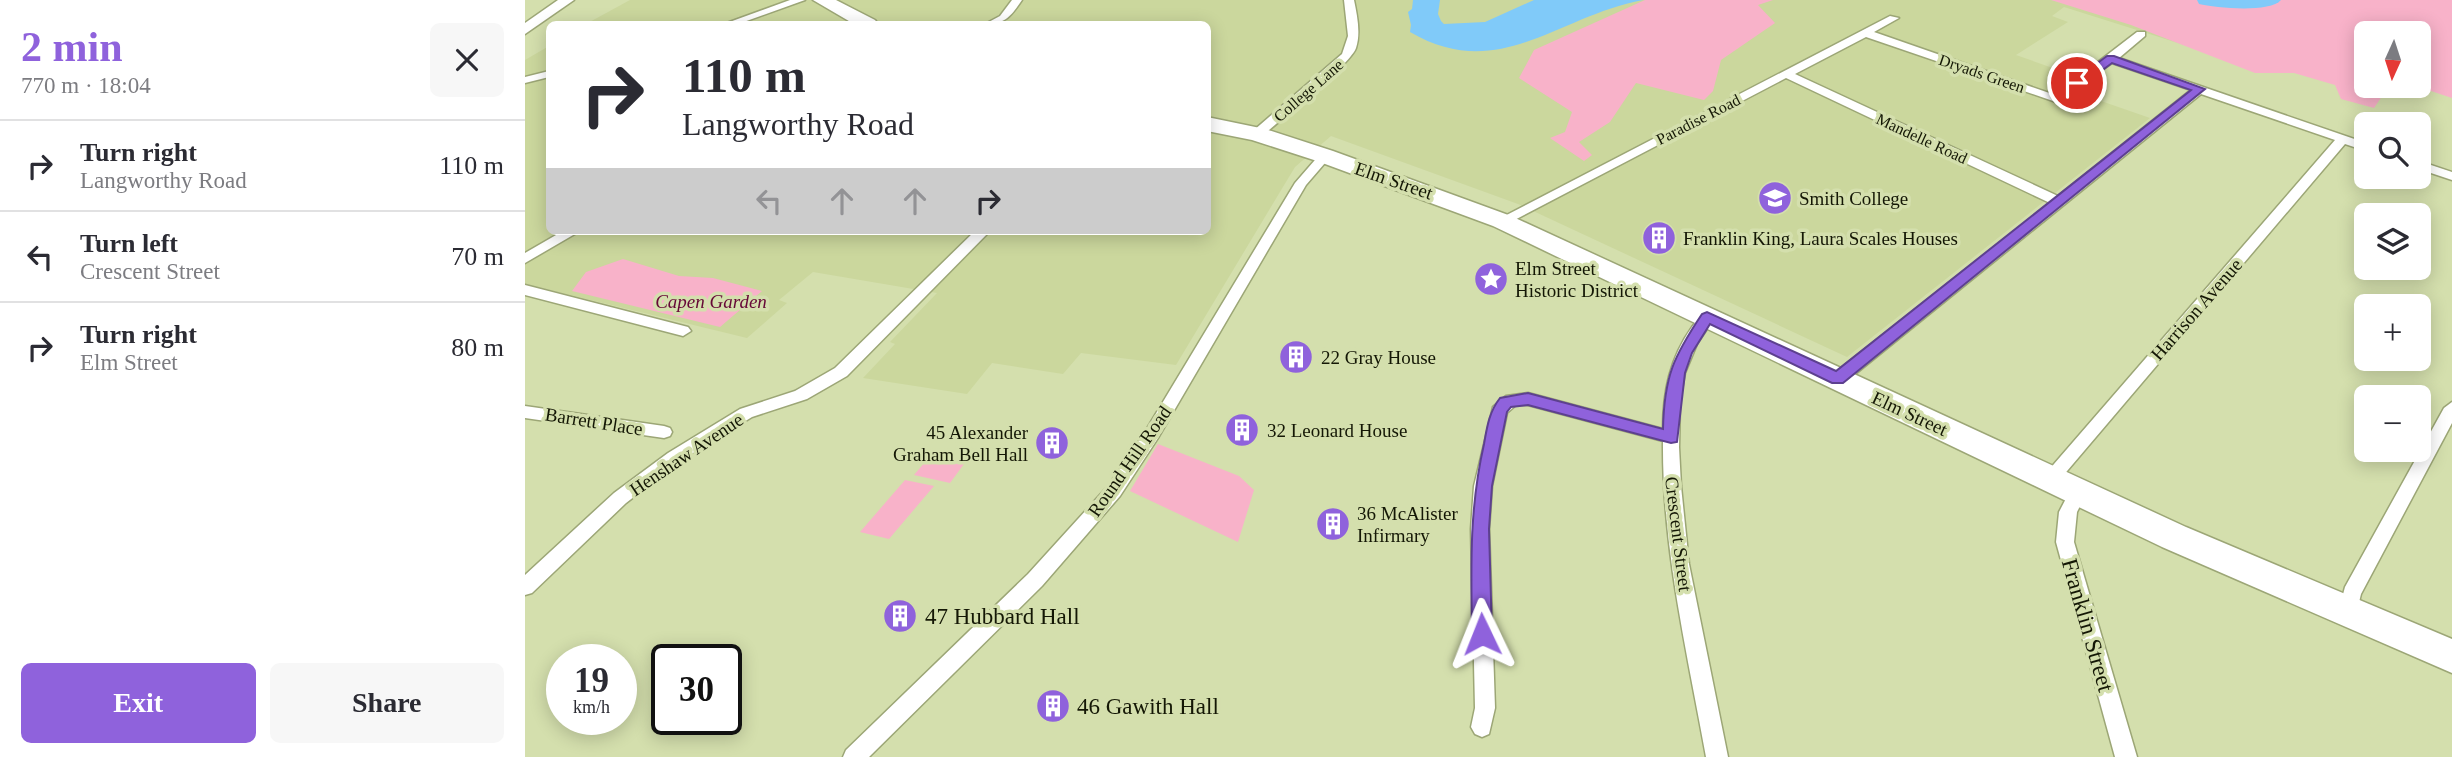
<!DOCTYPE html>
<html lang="en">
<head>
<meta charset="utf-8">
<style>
  body { margin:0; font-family:Georgia,serif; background:#f7f7f7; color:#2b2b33; height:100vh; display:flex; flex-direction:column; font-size:26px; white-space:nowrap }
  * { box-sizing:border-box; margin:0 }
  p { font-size:23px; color:#7c7c81 }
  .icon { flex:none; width:38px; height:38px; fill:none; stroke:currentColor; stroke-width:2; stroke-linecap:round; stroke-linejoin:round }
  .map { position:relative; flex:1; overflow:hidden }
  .drawer { display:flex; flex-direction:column; background:#fff; width:525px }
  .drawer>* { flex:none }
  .guide { position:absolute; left:21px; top:21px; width:665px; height:214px; border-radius:10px; box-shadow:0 4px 18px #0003; background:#fff; color:#2b2b33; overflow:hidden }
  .needle { width:46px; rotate:183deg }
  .controls { position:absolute; left:1829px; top:21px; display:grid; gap:14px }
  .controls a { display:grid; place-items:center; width:77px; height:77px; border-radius:10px; background:#fff; box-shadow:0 4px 18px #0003; font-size:35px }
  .speed { position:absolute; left:21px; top:644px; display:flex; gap:14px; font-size:35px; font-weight:700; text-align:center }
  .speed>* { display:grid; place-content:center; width:91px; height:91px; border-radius:50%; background:#fff; box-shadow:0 4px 18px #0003; line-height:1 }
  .speed small { font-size:18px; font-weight:400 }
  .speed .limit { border:4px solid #111; border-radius:10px; background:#fff; color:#111 }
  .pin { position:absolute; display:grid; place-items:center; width:60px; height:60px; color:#fff; margin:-30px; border:4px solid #fff; border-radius:50%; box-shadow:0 2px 7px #0007 }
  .me { position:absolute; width:77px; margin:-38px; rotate:358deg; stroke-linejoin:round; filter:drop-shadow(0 0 5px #0008) }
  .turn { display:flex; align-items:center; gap:24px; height:147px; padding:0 21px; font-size:32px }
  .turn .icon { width:91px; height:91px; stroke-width:2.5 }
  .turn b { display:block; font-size:49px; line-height:60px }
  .lanes { display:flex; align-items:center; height:66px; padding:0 21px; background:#0003; justify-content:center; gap:35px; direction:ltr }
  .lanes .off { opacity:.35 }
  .round { display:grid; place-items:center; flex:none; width:74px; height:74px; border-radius:10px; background:#f7f7f7 }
  .headline { display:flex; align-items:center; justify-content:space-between; height:119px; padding:0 21px }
  h1 { font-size:42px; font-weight:800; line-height:52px; color:#8f62dc }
  .cta { display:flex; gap:14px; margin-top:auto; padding:14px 21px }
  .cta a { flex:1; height:80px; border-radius:10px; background:#8f62dc; color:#fff; font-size:28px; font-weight:800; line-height:80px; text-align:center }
  .cta a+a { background:#f7f7f7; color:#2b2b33 }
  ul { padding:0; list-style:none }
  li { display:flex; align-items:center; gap:21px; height:91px; padding:0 21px; border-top:2px solid #e1e1e2 }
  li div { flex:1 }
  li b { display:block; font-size:26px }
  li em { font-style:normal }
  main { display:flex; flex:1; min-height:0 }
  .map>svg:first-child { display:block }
  .built { fill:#cbd79d }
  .green { fill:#f8b2c9 }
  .water { fill:#80caf9 }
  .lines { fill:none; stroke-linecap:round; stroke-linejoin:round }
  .river { fill:#80caf9; fill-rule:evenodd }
  .street-casing { stroke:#9ca676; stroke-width:3 }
  .secondary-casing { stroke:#9ca676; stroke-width:3 }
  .highway-casing { stroke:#9ca676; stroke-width:3 }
  .street { fill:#fff; fill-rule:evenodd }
  .secondary { fill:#fff; fill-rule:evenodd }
  .highway { fill:#fff; fill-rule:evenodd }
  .route { fill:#8f62dc; stroke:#5d408f; stroke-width:2 }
  .labels { text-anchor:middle; stroke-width:7; stroke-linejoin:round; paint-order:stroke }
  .far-street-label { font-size:16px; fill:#141705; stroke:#d4dfad }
  .street-label { font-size:19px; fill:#141705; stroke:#d4dfad }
  .poi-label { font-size:19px; fill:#141705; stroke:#d4dfad; text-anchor:start }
  .park-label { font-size:19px; font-style:italic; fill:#660837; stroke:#d4dfad }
  .near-poi-label { font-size:23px; fill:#141705; stroke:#d4dfad; text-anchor:start }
  .near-street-label { font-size:23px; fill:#141705; stroke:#d4dfad }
</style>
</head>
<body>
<main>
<section class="drawer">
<div class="headline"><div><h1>2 min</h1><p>770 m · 18:04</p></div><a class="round"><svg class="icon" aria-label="close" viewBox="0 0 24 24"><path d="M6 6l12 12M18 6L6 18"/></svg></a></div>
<ul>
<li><svg class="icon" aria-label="right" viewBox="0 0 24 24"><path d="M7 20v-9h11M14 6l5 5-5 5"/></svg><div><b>Turn right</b><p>Langworthy Road</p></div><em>110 m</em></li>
<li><svg class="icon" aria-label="left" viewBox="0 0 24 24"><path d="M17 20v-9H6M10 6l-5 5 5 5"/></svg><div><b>Turn left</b><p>Crescent Street</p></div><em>70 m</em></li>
<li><svg class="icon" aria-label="right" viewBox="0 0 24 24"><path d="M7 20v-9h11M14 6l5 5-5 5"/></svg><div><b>Turn right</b><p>Elm Street</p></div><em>80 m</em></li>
</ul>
<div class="cta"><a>Exit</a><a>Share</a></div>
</section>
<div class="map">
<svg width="1927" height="757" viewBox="0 0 1927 757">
  <rect width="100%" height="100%" fill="#d4dfad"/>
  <path class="built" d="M105,0H1869L1841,33V86L1838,89L1702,46L1691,55L1539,7L1527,16L1543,22L1491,55L1542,73L1527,84L1625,118L1322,357L993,204L806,136L770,167L651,365L556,353L538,374L467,363L442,394L338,378L370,344L365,342L412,293L288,272L254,300L262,303L222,338L0,284V60L24,46V231H682V24H61Z"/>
  <path class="green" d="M1120,0H1248L1233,5L1250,23L1196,60L1188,91L1179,100L1111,83L1085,122L1054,142L1067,155L1059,161L1025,138L1040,132L1047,112L994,78L1009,50Z
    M1526,0H1927V98L1891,86H1894V33H1841V86H1864L1849,108L1816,99L1810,85L1769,73H1730L1606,25Z
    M98,259L154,276L188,278L237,291L195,327L47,291L61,272Z
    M633,444L714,476L729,490L713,542L605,491Z
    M405,456L439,464L425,483L389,475Z
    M380,480L409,486L364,539L335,532Z"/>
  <path class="water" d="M888,0H915L913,14L916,21L919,24L960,22L1009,0H1118C1032,16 974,84 885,32L886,25L883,12L887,9Z"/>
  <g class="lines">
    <path class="river" d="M1672,0H1756C1745,13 1691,8 1674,4Z"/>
    <g class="street-casing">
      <path id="street" d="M265,0H280L213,24H199Z
        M487,0H497C486,16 481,24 460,24L475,16Z
        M819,0H829C832,15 836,33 831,48C825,65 754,121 736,137H728V131L817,54L823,36Z
        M1365,16L1374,18L1349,32L1530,95L1612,32H1620V36L1594,58L1841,143V151L1820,144L1531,484H1519L1516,479L1810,140L1676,94L1319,383H1307L1305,379L1307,375L1525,203L1261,78L982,224L977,225L970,221ZM1341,37L1531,102L1587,63L1666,90L1533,196L1270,74Z
        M24,71V77L0,83V77Z
        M800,152L806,156L781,185L633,438L595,496L517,586L344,757H318L321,750L503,574L583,486L621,430L770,183L796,153Z
        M1894,161L1927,172V180L1894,169Z
        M38,231H55L0,263V253Z
        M450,231H465L322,376L282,399L227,417L155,461L101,503L7,593L0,595V575L89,493L143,453L215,409L270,391L310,368Z
        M0,285L163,327L166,331L158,336L0,295Z
        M1183,312L1190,317L1172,344L1160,373L1155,400L1154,447L1156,486L1164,564L1203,757H1181C1162,652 1137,548 1138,441L1003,405H991L982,413L967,486L964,529L970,708L964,734L957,737L950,734L946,727L950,708L946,529L949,486L968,407L981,396L1003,393L1138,429C1138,391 1145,358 1167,327C1172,321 1175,314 1183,312Z
        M1927,402V423L1836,594L1830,619L1823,621L1816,619L1813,613L1820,587L1919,408Z
        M0,406L139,426L145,428L147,432L145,436L139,438L0,418Z
        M1553,485L1559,487L1562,492L1552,512L1549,542L1612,757H1590L1531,542L1534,512L1547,487Z"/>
    </g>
    <g class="secondary-casing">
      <path id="secondary" d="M33,0H49L0,34V23Z"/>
    </g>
    <g class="highway-casing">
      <path id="highway" d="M288,0H311L350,20L353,24H329Z
        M682,117L740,129L808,151L986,216L1661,527L1927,639V673L1637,547L968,226L792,161L727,140L682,131Z"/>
    </g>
    <use href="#street" class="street"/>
    <use href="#secondary" class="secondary"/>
    <use href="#highway" class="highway"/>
  </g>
  <path class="route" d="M1582,56H1589L1680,89L1318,383H1307L1185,324L1167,353L1160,373L1152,442L1146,443L1003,405L986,407L982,412L967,486L964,529L967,634L964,640L957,642L950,640L947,634C946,567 944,510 959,444C962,427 964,412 975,398L1003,393L1138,429C1139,376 1149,356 1177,314L1182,312L1311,371L1666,90L1587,63L1556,86H1548V81Z"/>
  <defs>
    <g id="university-disc" transform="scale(1.75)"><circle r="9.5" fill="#8f62dc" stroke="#d4dfad"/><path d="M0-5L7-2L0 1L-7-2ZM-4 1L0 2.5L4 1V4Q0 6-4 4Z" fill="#fff"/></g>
    <g id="building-disc" transform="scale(1.75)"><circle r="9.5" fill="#8f62dc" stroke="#d4dfad"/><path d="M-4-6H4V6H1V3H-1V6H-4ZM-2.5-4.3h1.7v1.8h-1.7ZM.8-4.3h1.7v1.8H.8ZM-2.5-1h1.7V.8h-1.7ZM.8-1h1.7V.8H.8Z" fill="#fff"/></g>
    <g id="sight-disc" transform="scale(1.75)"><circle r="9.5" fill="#8f62dc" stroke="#d4dfad"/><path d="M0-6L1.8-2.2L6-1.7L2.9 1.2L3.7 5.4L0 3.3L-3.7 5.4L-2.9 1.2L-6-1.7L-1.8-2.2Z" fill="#fff"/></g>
  </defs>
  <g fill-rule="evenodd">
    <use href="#university-disc" x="1250" y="198"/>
    <use href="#building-disc" x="1134" y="238"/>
    <use href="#sight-disc" x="966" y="279"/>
    <use href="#building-disc" x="771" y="357"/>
    <use href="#building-disc" x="717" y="430"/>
    <use href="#building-disc" x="527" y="443"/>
    <use href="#building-disc" x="808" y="524"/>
    <use href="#building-disc" x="375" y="616"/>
    <use href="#building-disc" x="528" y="706"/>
  </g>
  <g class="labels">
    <g class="far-street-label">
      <text transform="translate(1457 73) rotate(19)" y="6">Dryads Green</text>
      <text transform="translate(783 90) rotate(-41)" y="6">College Lane</text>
      <text transform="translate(1173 119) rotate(-27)" y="6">Paradise Road</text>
      <text transform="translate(1397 138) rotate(25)" y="6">Mandelle Road</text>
    </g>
    <g class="street-label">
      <text transform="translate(869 180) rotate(19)" y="7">Elm Street</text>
      <text transform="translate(1671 309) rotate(-49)" y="7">Harrison Avenue</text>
      <text transform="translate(1385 413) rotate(25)" y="7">Elm Street</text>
      <text transform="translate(69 421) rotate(9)" y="7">Barrett Place</text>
      <text transform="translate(161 454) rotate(-34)" y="7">Henshaw Avenue</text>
      <text transform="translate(604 461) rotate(-55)" y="7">Round Hill Road</text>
      <text transform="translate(1154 534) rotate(83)" y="7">Crescent Street</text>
    </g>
    <g class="poi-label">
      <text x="1274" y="205">Smith College</text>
      <text x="1158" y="245">Franklin King, Laura Scales Houses</text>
      <text x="990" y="275">Elm Street<tspan x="990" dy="22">Historic District</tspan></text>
      <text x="796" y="364">22 Gray House</text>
      <text x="742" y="437">32 Leonard House</text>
      <text x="503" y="439" text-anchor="end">45 Alexander<tspan x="503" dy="22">Graham Bell Hall</tspan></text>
      <text x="832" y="520">36 McAlister<tspan x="832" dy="22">Infirmary</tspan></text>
    </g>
    <g class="park-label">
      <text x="186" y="308">Capen Garden</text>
    </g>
    <g class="near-poi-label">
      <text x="400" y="624">47 Hubbard Hall</text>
      <text x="552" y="714">46 Gawith Hall</text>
    </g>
    <g class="near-street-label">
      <text transform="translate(1563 625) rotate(74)" y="8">Franklin Street</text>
    </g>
  </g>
</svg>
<div class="controls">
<a><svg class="needle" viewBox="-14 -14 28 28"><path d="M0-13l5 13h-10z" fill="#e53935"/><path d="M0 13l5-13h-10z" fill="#7c7c81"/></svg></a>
<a><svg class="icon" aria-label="search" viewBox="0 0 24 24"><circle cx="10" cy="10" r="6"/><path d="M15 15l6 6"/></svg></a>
<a><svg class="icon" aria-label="layers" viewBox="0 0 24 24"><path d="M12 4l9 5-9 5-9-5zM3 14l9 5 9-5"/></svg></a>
<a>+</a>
<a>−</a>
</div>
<div class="speed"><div>19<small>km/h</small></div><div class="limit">30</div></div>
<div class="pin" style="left:1552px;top:83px;background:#d93025"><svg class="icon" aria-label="arrive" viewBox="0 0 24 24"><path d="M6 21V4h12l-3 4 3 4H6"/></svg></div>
<svg class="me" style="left:957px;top:634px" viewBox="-20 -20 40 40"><path d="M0-17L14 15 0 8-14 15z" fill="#8f62dc" stroke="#fff" stroke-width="4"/></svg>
<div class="guide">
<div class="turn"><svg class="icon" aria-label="right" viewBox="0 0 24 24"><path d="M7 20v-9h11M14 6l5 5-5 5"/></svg><div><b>110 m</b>Langworthy Road</div></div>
<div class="lanes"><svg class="icon off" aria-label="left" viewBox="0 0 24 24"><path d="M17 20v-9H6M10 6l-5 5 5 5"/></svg><svg class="icon off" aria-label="ahead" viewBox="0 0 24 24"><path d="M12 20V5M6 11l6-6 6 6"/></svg><svg class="icon off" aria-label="ahead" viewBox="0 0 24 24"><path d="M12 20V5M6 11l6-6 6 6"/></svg><svg class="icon" aria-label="right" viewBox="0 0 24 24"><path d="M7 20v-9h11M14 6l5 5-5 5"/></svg></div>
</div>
</div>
</main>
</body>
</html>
